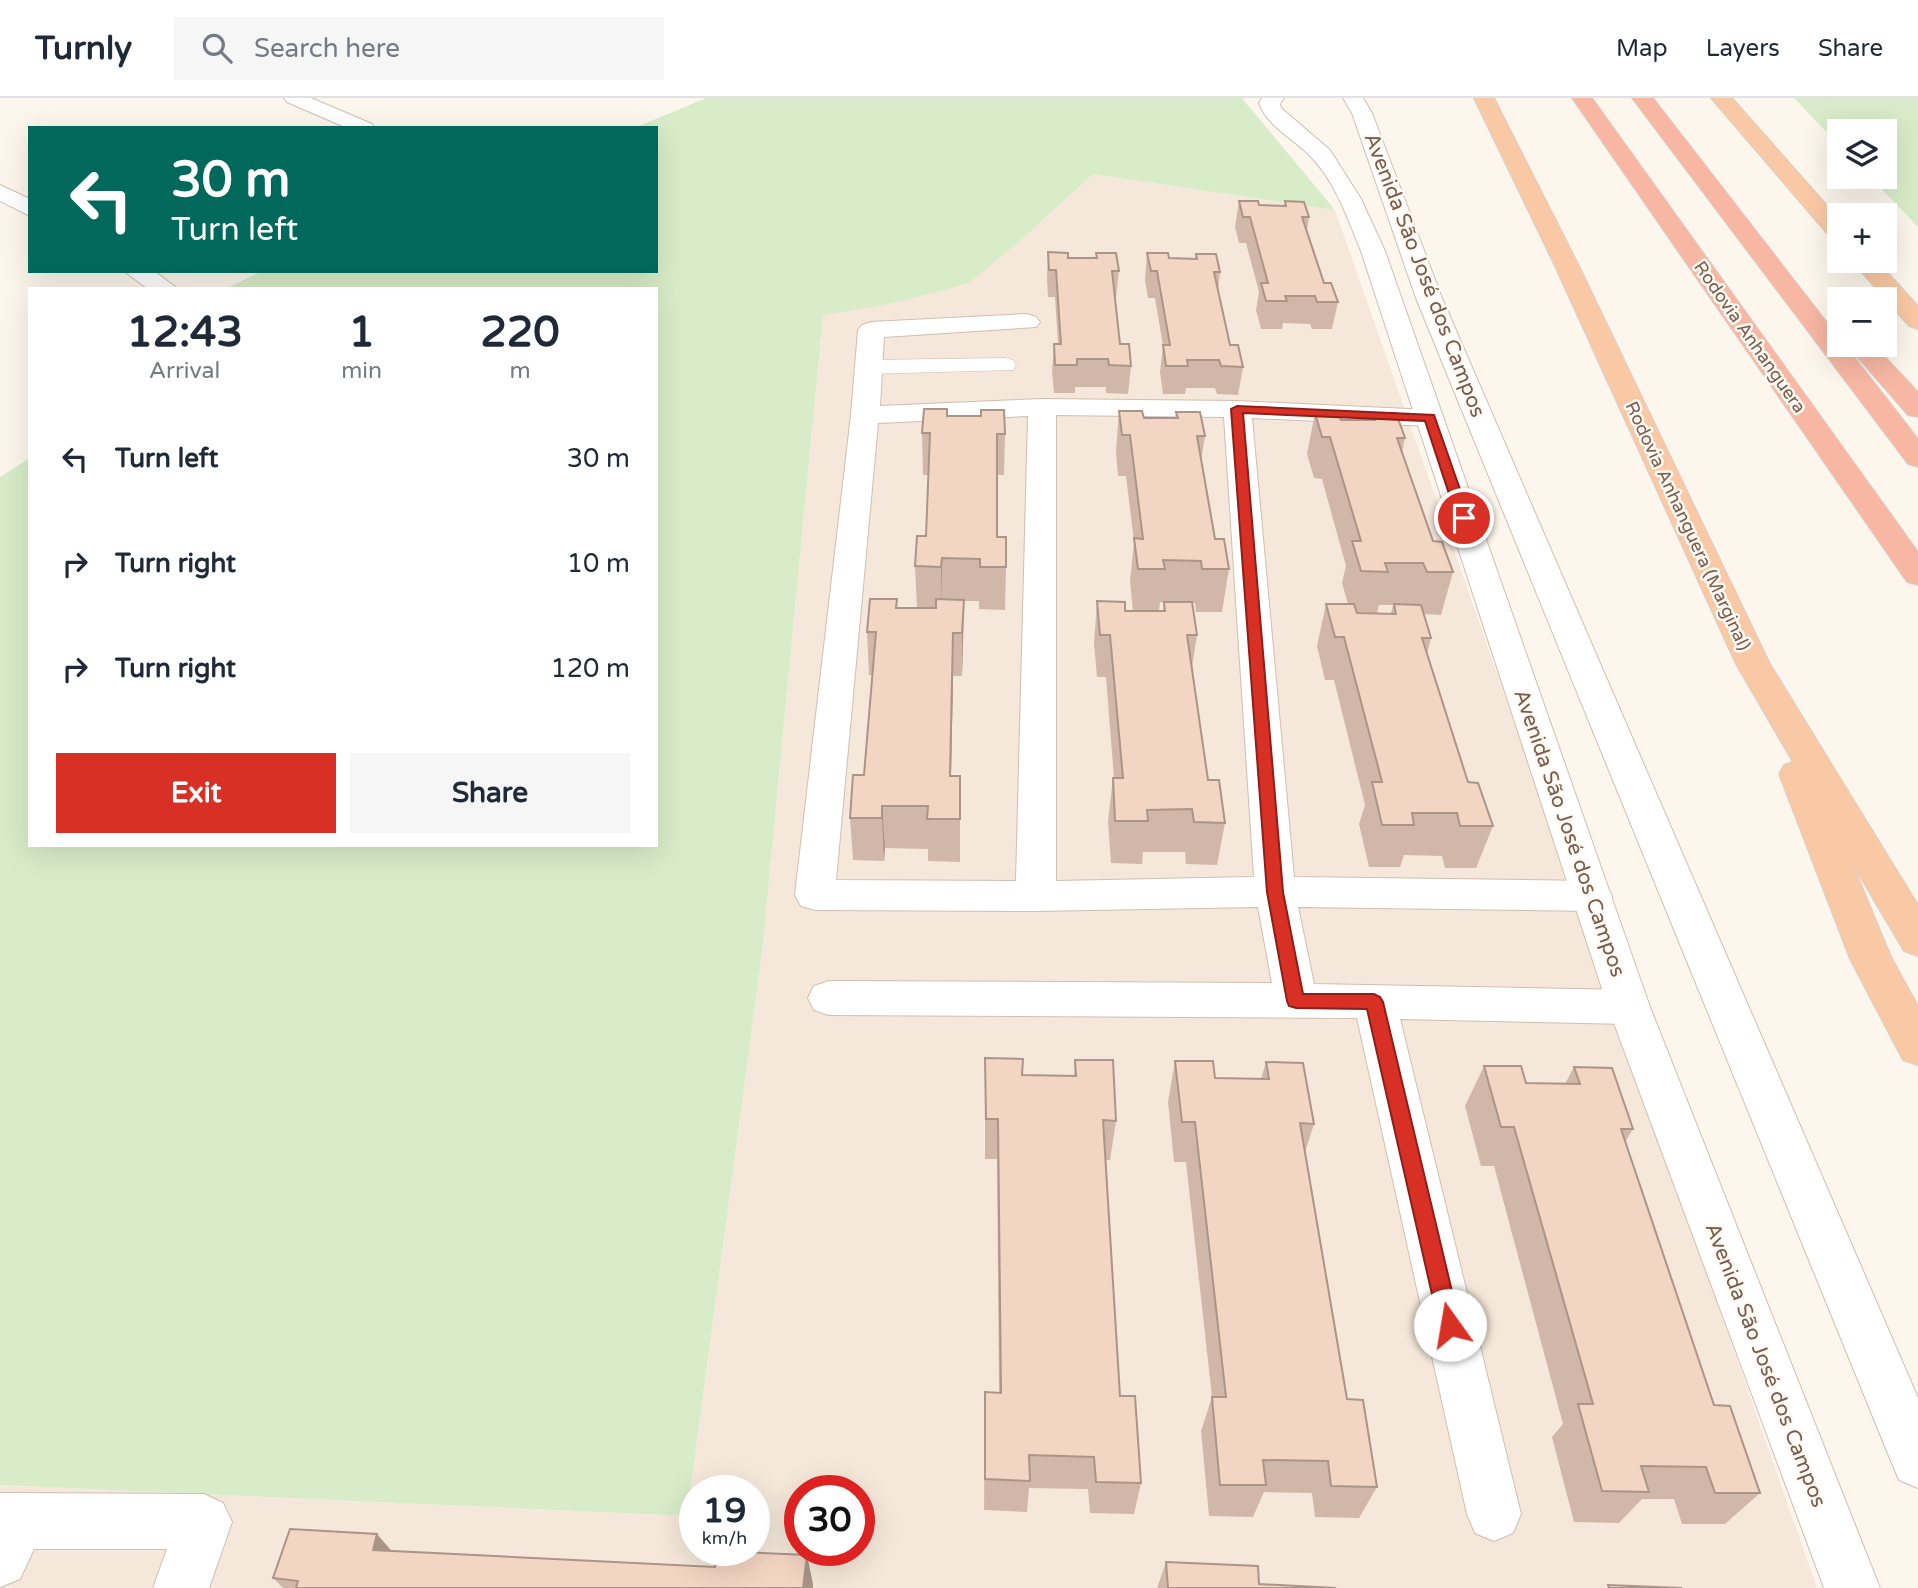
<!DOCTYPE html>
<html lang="en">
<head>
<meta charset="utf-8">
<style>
  body { margin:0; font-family:"Varela Round",sans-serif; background:#f6f6f7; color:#1f2937; height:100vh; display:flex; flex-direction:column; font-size:26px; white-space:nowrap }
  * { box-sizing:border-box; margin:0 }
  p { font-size:23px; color:#747a83 }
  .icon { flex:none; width:38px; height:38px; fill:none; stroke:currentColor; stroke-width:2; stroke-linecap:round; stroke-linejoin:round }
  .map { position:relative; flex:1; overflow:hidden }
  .sheet { position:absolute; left:28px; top:189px; width:630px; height:560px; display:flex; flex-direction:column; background:#fff; border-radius:0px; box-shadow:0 7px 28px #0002 }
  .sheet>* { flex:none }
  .guide { position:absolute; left:28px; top:28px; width:630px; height:147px; border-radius:0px; box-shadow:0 7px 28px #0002; background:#00695c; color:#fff; overflow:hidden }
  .buttons { position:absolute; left:1827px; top:21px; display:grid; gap:14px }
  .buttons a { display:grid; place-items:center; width:70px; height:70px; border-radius:0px; background:#fff; box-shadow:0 7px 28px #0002; font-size:35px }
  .speed { position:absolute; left:679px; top:1377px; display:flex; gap:14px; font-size:35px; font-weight:700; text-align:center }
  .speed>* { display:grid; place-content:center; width:91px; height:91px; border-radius:50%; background:#fff; box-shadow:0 7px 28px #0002; line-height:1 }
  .speed small { font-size:18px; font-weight:400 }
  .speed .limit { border:10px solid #d22; background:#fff; color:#111 }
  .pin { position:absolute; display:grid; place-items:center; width:60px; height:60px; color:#fff; margin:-30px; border:4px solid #fff; border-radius:50%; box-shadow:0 2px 7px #0007 }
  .me { position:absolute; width:77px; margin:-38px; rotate:347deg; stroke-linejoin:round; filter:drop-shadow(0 0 5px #0008) }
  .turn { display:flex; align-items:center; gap:24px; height:147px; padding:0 28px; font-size:32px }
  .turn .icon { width:91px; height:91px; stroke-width:2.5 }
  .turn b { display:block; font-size:49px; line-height:60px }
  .eta { display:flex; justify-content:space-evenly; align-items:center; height:119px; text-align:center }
  .eta b { font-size:42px; font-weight:700; line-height:49px }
  .action { display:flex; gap:14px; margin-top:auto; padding:14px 28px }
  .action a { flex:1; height:80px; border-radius:0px; background:#d93025; color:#fff; font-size:28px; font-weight:700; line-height:80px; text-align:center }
  .action a+a { background:#f6f6f7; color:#1f2937 }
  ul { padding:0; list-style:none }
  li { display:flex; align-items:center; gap:21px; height:105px; padding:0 28px }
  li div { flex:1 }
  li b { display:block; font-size:26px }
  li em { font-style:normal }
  header { display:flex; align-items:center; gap:42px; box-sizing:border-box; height:98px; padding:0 35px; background:#fff; border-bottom:2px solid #e0e1e3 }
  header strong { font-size:33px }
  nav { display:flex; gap:38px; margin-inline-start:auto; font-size:24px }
  .search { width:490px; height:63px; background:#f6f6f7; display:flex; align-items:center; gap:18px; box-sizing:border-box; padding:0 24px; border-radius:0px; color:#747a83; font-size:26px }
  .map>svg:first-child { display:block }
  .residential { fill:#f5e8da; fill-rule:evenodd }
  .green { fill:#d8ecc9 }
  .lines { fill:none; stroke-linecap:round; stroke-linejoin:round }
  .service-casing { stroke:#d1beb0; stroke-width:1 }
  .minor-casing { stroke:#d1beb0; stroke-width:2 }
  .tertiary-casing { stroke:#d1beb0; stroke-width:2 }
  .trunk-casing { stroke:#dad1cd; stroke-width:2 }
  .motorway-casing { stroke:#dad1cd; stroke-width:2 }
  .service { fill:#fff; fill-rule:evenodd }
  .minor { fill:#fff; fill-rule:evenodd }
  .tertiary { fill:#fff; fill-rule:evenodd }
  .trunk { fill:#f9c8a4; fill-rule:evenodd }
  .motorway { fill:#f7b7a3; fill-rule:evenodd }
  .wall { fill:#d1b7a8; fill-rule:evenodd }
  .shaded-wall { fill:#aa9588 }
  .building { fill:#f3d5c3; stroke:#aa9588; stroke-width:2 }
  .route { fill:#d93025; stroke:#8d1f18; stroke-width:2 }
  .labels { text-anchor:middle; stroke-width:5; stroke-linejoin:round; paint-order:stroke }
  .far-street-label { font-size:18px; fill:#7a5c4d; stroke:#fffaf3 }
  .street-label { font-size:21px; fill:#7a5c4d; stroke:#fffaf3 }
</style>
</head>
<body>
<header>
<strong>Turnly</strong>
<div class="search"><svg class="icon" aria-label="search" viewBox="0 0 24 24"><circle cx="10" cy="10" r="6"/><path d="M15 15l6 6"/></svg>Search here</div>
<nav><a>Map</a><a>Layers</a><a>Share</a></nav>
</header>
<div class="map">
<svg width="1918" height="1490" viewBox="0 0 1918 1490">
  <rect width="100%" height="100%" fill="#fdf6ec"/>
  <path class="residential" d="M1093,76L1335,112L1817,1490H0V1387L687,1418L762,855L823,216L895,205L1022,141ZM695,1393H754V1452H695ZM800,1393H859V1452H800Z"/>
  <path class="green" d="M706,0H1242L1335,112L1093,76L1022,141L969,185L895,205L823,217L762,855L687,1418L0,1387V379L30,360V747H656V191H225L262,173H656V30H634Z
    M1794,0H1918V129L1870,79H1885V33H1839V47Z"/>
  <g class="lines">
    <g class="service-casing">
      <path id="service" d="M1005,260L1013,262L1016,267L1013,272L868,276L860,274L857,269L860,264L868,262Z"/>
    </g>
    <g class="minor-casing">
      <path id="minor" d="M284,0H311L372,26L375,30H347L287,4Z
        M0,87L30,101V118L0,103Z
        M124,173H154L178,191H148Z
        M1027,216L1036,219L1040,224L1036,229L884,239L880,308L1042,301L1237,303L1430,312L1440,314L1444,320L1440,326L1430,328L1252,320L1294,779L1592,783L1606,787L1612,798L1606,809L1592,813L1298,809L1314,886L1629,892L1644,897L1650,909L1644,921L1629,926L1400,921L1521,1416L1513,1435L1494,1443L1475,1435L1467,1416L1357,920L829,917L814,912L808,900L814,888L829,883L1272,885L1258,809L1036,813L815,812L801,808L795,797L851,317L858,232L862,227L871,224ZM1056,317L1224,319L1254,779L1056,783ZM1028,318L1016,783L836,782L878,325Z
        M0,1395L204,1396L223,1405L232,1424L209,1490H153L167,1451H34L20,1481L0,1489Z"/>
    </g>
    <g class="tertiary-casing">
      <path id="tertiary" d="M1262,0H1284L1280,6L1281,10L1330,52L1361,101L1385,153L1650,909L1880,1490H1824L1608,909L1361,153C1348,122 1336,85 1312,60C1296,42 1267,29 1259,5Z
        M1343,0H1363L1372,15L1442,200L1918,1300V1390L1899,1382L1891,1363L1416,200L1352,15Z"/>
    </g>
    <g class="trunk-casing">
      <path id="trunk" d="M1474,0H1494L1579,168L1770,566L1918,807V858L1904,853L1852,765L1891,859L1918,908V967L1903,962L1850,861L1779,676L1784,667L1793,664L1736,566L1555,168Z
        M1711,0H1732L1839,121V142L1831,140Z
        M1852,163H1877L1918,208V231L1909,228Z"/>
    </g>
    <g class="motorway-casing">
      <path id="motorway" d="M1572,0H1592L1918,454V487L1907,484Z
        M1632,0H1653L1839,240V247H1845L1918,341V369L1908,366Z
        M1847,247H1874L1918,294V319L1908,317Z"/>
    </g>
    <use href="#service" class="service"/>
    <use href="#minor" class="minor"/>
    <use href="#tertiary" class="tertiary"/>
    <use href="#trunk" class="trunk"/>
    <use href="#motorway" class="motorway"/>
  </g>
  <path class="wall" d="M1239,103L1259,107L1284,108L1285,103L1309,119L1307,132L1324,185L1338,204L1332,231H1312L1310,226L1283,225L1282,231H1261L1256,212L1259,194L1246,145H1239L1235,129Z
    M1048,154L1068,160H1096V155L1119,173L1116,200H1115L1120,246L1131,268L1128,296L1106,295V289H1075V295H1054L1052,273L1054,246H1058L1055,199H1048L1047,181Z
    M1147,155L1169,160L1195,161L1196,156L1220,174L1218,193L1230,247L1243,269L1238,297L1217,296L1215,290H1186L1185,296H1163L1160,274L1163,248L1155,200H1148L1145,182Z
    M1119,313L1144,320H1175L1176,314L1205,338L1201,363L1215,441L1229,471L1222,514H1196L1195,505H1192L1197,537L1192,569L1208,682L1225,725L1217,767L1186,766L1185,754H1143L1142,766L1111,765L1108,723L1113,680H1114L1106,579H1097L1094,546L1097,503L1125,513H1133L1130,483L1134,444L1126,378H1118L1116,354ZM1160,504L1164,505L1163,513H1159Z
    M1315,315L1341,322H1371L1373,315L1405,340L1402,354L1433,443L1453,474L1441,517L1424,516L1431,540L1427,556L1468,684L1493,728L1476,770H1445L1442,758L1404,757L1400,769H1369L1359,726L1365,707L1334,582H1325L1317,548L1326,506H1348L1342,485L1346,468L1322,381L1314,380L1307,356ZM1379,507H1393L1391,515H1377Z
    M947,318L1005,336L1004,377H997V439L1006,469L1005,512L979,511V503H964L962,578H953L951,678H960V764L928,763V751L885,750L884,763L853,762L850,720L864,677L873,577H869L867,534L897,501V510H917L915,468L926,438L929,377H923L922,335Z
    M985,960L1022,977L1074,978L1075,962L1116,1023L1110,1062H1106L1120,1298L1141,1385L1134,1416L1090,1415L1088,1391L1029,1390L1027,1414L984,1412L985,1294L999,1295L997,1061H985Z
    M1175,963L1215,980L1261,981L1266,964L1314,1026L1305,1054L1347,1301L1377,1389L1359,1420L1315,1419L1312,1395L1264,1394L1253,1419L1209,1418L1201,1333L1212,1299L1186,1064H1174L1168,1004Z
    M1484,968L1526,985L1565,986L1574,969L1633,1031L1625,1044L1714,1307L1760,1395L1725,1426H1682L1674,1401H1642L1619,1425L1574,1424L1552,1339L1563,1326L1494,1068H1481L1465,1008Z
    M392,1453L813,1486V1490H283L273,1480Z
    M1166,1464L1259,1486L1336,1490H1157Z"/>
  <path class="shaded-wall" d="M942,460V511L941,469Z
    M964,502L963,545L962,578V535Z
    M953,535V578L950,721V678Z
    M882,708L885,750L884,763L882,720Z
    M377,1436L402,1465L373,1452Z
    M807,1457L813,1486V1490H803Z"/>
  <path class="building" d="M1239,103H1258L1259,107L1286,108L1285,103L1304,104L1309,119H1302L1324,185H1331L1338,204H1317L1315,198H1285L1287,203H1266L1261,185H1268L1250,119H1243Z
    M1048,154L1068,155V160H1097L1096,155H1116L1119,173H1112L1120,246H1129L1131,268L1109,267L1108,261H1077V267H1055L1054,246H1061L1056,172H1049Z
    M1147,155H1168L1169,160L1197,161L1196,156H1216L1220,174H1214L1230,247H1238L1243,269L1221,268L1219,262H1187L1188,268H1166L1163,247H1170L1157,173H1151Z
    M924,311H947V318H981V312H1004L1005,336H997V439H1006V469H980V461L942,460L941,469L915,468L917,438H926L930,335H922Z
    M1119,313H1142L1144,320H1178L1176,314H1200L1205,338H1197L1215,441H1224L1229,471H1202L1201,463L1163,462L1165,471H1138L1134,440L1143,441L1130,337H1122Z
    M1315,315H1339L1341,322H1375L1373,315H1396L1405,340H1397L1433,443L1442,444L1453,474H1427L1423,465H1385L1388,474L1361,473L1352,443H1361L1330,339H1322Z
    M870,501H897L896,510H936V501L964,502L962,535H953L950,678H960V721H927L928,708H882V720H850L853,677H864L876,534H867Z
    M1097,503L1125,504V513H1165L1164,504H1192L1197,537H1187L1208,682H1219L1225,725L1194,724L1192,711L1147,712L1148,723H1115L1113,680H1123L1110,537H1100Z
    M1326,506H1354L1357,515L1396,516L1394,506L1421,507L1431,540H1422L1468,684L1478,685L1493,728H1460L1457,715H1412L1414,727H1382L1372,684H1382L1344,539H1335Z
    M985,960L1023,961L1022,977L1076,978L1075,962H1113L1116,1023L1103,1022L1120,1298H1135L1141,1385L1096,1384L1094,1359L1029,1357L1030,1383L985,1381V1294L1001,1295L998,1021H986Z
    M1175,963H1213L1215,980L1269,981L1266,964L1303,965L1314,1026L1300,1025L1347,1301L1363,1302L1377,1389L1331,1388L1328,1363L1263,1362L1266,1387H1220L1212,1299H1226L1195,1024H1182Z
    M1484,968H1521L1526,985L1580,986L1574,969L1612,970L1633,1031H1621L1714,1307L1730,1308L1760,1395H1715L1706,1369L1641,1368L1649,1394L1602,1393L1578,1306H1593L1514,1029H1501Z
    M290,1431L377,1436L373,1452L715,1469L717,1453L807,1457L803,1490H296L298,1483L273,1480Z
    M1166,1464L1258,1468L1259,1486L1336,1490H1168Z
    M1608,1487L1682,1490H1609Z"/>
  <path class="route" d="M1237,308L1434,317L1470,420L1464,424L1457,420L1425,323L1243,315L1283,794L1303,896H1374L1380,899L1383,904L1460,1227L1457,1234L1450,1237L1443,1234L1439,1227L1367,911L1296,910L1289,908L1287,903L1267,794L1231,311Z"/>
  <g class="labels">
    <g class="far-street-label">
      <text transform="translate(1750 239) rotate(55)" y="6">Rodovia Anhanguera</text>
      <text transform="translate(1688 428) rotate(65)" y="6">Rodovia Anhanguera (Marginal)</text>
    </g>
    <g class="street-label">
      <text transform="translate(1425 177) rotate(69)" y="7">Avenida São José dos Campos</text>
      <text transform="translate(1570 735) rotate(71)" y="7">Avenida São José dos Campos</text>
      <text transform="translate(1766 1267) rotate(69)" y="7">Avenida São José dos Campos</text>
    </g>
  </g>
</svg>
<div class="buttons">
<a><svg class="icon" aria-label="layers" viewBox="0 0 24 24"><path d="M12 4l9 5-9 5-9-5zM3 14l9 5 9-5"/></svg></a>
<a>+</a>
<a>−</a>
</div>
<div class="speed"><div>19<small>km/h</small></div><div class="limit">30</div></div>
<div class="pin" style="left:1464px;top:420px;background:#d93025"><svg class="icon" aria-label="arrive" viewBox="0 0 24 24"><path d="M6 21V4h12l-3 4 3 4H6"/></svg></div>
<svg class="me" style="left:1450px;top:1227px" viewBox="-20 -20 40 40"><circle r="19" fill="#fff"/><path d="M0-13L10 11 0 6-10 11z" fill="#d93025"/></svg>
<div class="guide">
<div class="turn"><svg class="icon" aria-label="left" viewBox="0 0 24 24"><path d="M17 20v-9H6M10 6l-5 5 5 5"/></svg><div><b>30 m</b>Turn left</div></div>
</div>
<section class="sheet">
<div class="eta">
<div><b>12:43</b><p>Arrival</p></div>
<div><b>1</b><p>min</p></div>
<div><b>220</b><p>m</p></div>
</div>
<ul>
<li><svg class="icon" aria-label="left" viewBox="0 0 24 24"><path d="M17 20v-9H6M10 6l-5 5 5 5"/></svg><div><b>Turn left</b></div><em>30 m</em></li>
<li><svg class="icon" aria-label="right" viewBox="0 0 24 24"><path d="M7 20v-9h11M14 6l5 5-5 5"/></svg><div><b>Turn right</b></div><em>10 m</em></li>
<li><svg class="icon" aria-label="right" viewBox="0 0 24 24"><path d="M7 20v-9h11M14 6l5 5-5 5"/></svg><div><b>Turn right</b></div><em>120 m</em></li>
</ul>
<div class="action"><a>Exit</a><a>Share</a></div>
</section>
</div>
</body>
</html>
